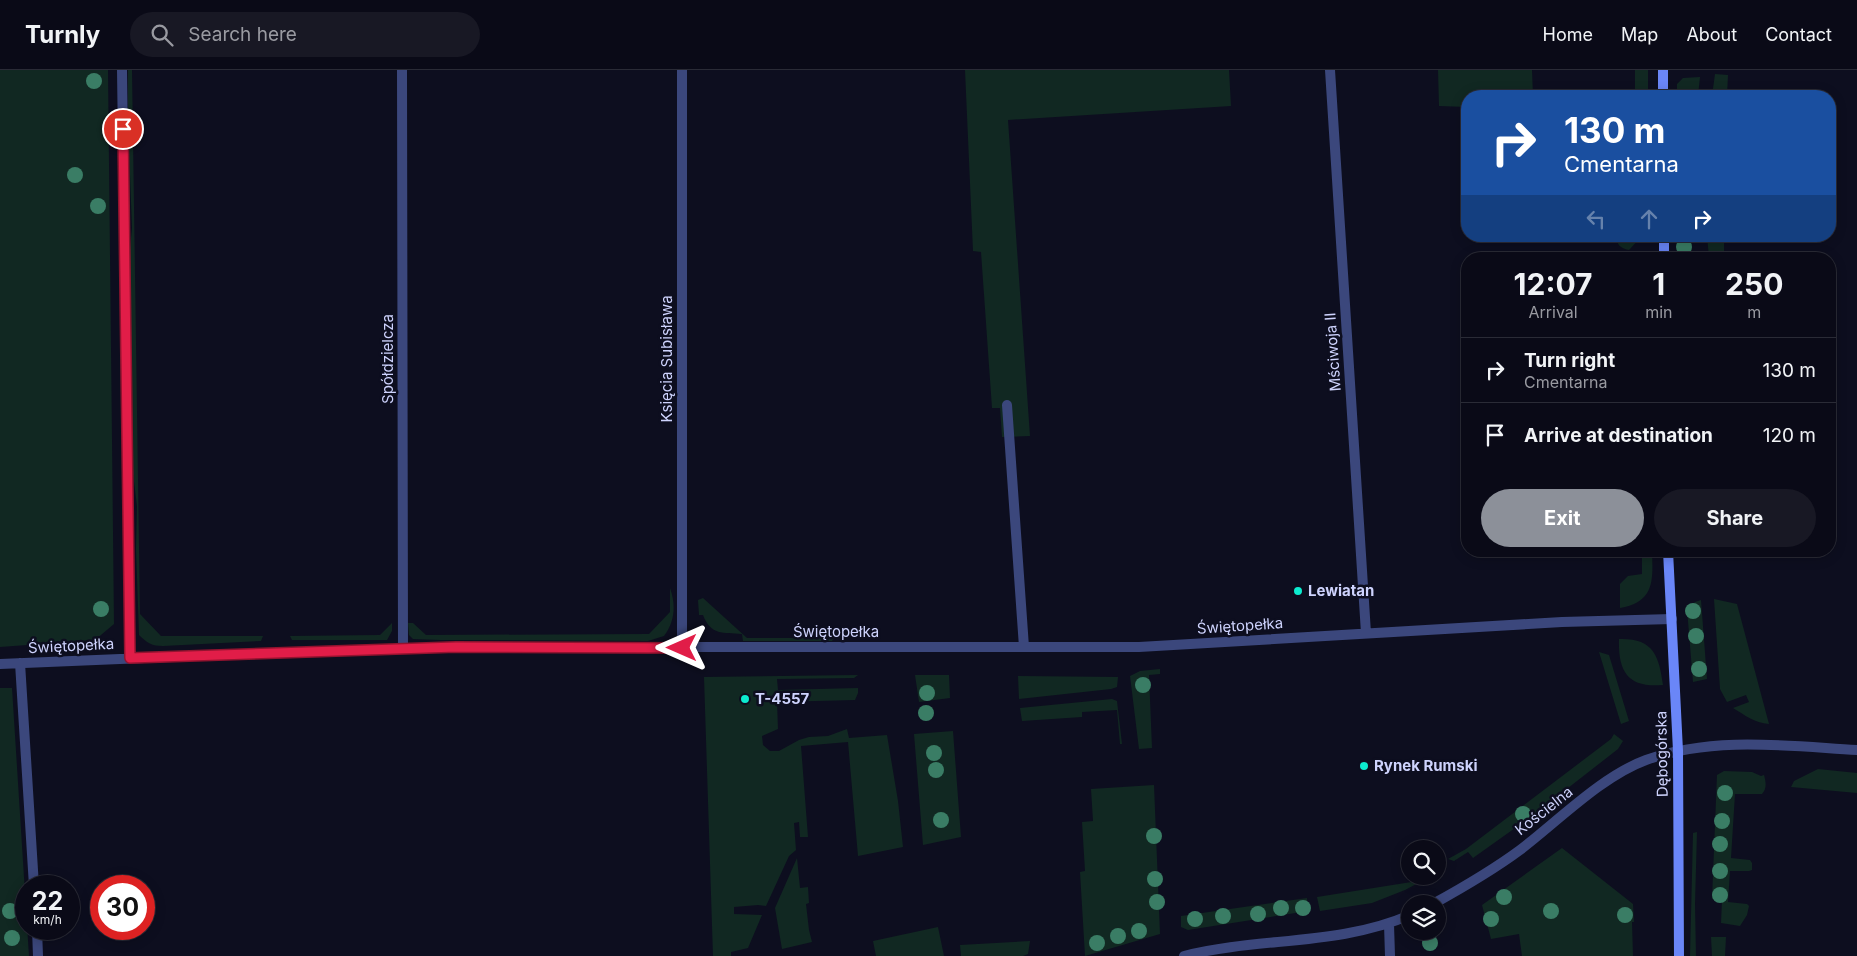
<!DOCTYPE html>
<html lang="en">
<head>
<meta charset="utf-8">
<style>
  body { margin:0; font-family:Inter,sans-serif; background:#181824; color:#f1f3f6; height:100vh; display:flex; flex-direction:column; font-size:19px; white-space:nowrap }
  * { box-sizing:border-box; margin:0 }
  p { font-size:16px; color:#999aa1 }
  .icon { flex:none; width:28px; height:28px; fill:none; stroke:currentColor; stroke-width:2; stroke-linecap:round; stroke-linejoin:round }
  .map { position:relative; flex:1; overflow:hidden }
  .side { position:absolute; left:1461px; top:182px; width:375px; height:305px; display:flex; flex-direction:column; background:#0a0a17; border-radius:20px; box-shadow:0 2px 12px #0003,0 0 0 1px #2a2b36 }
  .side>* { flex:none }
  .top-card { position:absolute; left:1461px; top:20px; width:375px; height:152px; border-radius:20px; box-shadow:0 2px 12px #0003,0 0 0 1px #2a2b36; background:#1a4fa0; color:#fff; overflow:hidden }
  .controls { position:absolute; left:1401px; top:770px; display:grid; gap:10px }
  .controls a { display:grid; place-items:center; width:45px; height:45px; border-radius:50%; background:#0a0a17; box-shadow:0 2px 12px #0003,0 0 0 1px #2a2b36; font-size:25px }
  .speed { position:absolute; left:15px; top:805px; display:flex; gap:10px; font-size:25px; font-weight:700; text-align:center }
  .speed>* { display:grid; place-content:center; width:65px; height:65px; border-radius:50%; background:#0a0a17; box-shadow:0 2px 12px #0003,0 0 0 1px #2a2b36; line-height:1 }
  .speed small { font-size:12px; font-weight:400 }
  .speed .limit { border:8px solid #d22; background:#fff; color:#111 }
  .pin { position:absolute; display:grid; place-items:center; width:42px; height:42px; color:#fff; margin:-21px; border:2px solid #fff; border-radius:50%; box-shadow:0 1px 5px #0007 }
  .me { position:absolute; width:55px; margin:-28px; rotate:270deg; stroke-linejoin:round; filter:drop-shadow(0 0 4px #0008) }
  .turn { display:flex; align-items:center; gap:18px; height:105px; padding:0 20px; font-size:22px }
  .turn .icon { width:65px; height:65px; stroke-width:2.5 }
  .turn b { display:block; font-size:35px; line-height:42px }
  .lanes { display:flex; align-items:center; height:48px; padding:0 20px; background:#0003; justify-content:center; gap:25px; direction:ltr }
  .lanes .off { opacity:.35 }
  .eta { display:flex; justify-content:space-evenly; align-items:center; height:85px; text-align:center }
  .eta b { font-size:30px; font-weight:700; line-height:35px }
  .action { display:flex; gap:10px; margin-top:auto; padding:10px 20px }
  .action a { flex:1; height:58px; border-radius:30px; background:#8c9099; color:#fff; font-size:20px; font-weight:700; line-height:58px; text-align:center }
  .action a+a { background:#181824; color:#f1f3f6 }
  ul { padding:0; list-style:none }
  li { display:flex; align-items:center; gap:15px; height:65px; padding:0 20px; border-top:1px solid #2a2b36 }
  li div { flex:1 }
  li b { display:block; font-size:19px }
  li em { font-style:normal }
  header { display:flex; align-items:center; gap:30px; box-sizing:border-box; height:70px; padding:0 25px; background:#0a0a17; border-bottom:1px solid #2a2b36 }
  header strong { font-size:24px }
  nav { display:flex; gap:28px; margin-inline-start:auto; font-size:18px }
  .search { width:350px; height:45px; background:#181824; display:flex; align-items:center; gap:12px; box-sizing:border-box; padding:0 18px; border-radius:28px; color:#999aa1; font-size:19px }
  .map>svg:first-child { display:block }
  .green { fill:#112822 }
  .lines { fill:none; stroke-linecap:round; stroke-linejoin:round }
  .service { stroke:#3b477c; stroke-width:10 }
  .minor { stroke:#3b477c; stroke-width:10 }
  .secondary { stroke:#6a86f8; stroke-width:10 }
  .tree { fill:#3a7d65 }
  .route-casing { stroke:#92132f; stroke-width:12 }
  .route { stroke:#e11d48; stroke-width:9 }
  .poi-dot { fill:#0cebcf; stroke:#0d0e1f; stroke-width:2 }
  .labels { text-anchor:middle; stroke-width:5; stroke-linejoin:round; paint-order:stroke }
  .street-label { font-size:15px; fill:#ced3fd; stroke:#0d0e1f }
  .poi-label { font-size:15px; font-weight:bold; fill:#ced3fd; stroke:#0d0e1f; text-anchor:start }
</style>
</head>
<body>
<header>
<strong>Turnly</strong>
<div class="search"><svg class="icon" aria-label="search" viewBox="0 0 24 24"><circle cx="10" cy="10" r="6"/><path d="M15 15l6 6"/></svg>Search here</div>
<nav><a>Home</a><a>Map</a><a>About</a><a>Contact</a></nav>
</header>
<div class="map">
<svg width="1857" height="886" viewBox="0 0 1857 886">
  <rect width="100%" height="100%" fill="#0d0e1f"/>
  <path class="green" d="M0,0H108L114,554L95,570L0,577Z
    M128,0H132L140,544L161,566H263L261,571L163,576C152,576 147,573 139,565L136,479L137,436L133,404L129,189L132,158L128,52Z
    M965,0H1229L1231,36L1008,50L1030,366L1002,367L1000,338H992L981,182L973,181Z
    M1438,0H1532L1533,26H1468L1467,37L1439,36Z
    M1635,0H1648V26H1635Z
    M1715,4L1728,5L1727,26H1712Z
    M1700,7L1698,26H1677V14L1683,8Z
    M1616,166H1642L1629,180C1620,178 1617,175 1616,166Z
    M1678,166H1692L1691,189H1679Z
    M1707,166H1724V189L1709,187Z
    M1642,481H1652C1653,510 1655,532 1620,538V514L1628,506L1642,504Z
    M670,518C676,535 675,551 664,566L648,571L440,570L413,569L409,565L408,553H413L426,565L649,564L670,542Z
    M703,528L747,568H834L832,571H743L742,564C723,562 711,566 703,545H699L698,530Z
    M1714,529L1737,534L1769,654C1754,653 1745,645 1733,638L1749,632L1746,625L1727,632L1720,619Z
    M1701,530L1707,609L1693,612L1687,539L1695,532Z
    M392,553V561L387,570H292L290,566L380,565Z
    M1619,569C1653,568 1659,585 1663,615C1628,618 1618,602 1619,569Z
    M1599,582L1609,585L1629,651L1621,654Z
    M1160,599V604L1149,605L1152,678L1139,679L1130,606L1140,601Z
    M858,605L854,608L777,609L778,620L858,618V623L855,630L777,632L778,659L762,666L763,675L770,681H779L799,670L809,667L828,666L847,659L849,668L887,665L898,731L903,777L858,786L848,672L801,676L808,767H800L799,752L794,753L796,780L789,786L766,836L758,835L734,837V844L762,845L748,878L731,882V886H713L704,607Z
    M915,605H949L950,628L919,632Z
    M1018,606L1118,607L1117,617L1111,619L1019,629Z
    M0,618H12L29,886H0Z
    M1112,629L1117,631L1122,674H1120L1117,640L1082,642V647L1022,651L1020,638Z
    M953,661L961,767L923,775L914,664Z
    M1614,664L1623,671L1618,679L1536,743L1473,788L1468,782L1454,791L1448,789L1466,779L1611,669Z
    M1818,699L1857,703V723L1791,717L1794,711Z
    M1724,701L1752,702L1761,706L1764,705C1766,712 1767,719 1762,724H1735L1731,788L1750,790L1752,793V800L1749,801H1730L1728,832L1747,834L1749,836L1747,845L1740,856L1721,853L1722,830L1712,829L1717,705Z
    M1154,715L1160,864L1085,886L1080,802L1085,801L1082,752L1093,751L1091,719Z
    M1697,762L1695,834L1696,886H1690L1693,763Z
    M1562,778L1633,834L1634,852H1632L1633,886H1522L1519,864L1491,869L1482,835Z
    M797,788L800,818L808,817L809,833L806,834L809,860L812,872L782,879L775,838Z
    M1424,810L1405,820L1372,833L1320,841L1317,827Z
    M1307,828L1308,841L1188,860L1181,857V846Z
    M938,857L944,886H876L873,871Z
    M1711,867H1726L1725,886H1712Z
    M1030,871L1028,884L1023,886H961L960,875Z"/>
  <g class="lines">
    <path class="service" d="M1007,335L1024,577"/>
    <path class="minor" d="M122,0L130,588
      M402,0L403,579
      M1330,0L1366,563
      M682,578V0
      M20,593L34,816
      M0,594L192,586L456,577H1139L1562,552L1672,549
      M1433,834C1462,818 1493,800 1520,780C1558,751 1602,706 1646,690C1714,666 1787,676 1857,680
      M1389,854L1390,886
      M37,859L38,886
      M1184,886C1258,867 1339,876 1410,845"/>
    <path class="secondary" d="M1663,0V26
      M1664,166V189
      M1668,481L1678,681L1679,886"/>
  </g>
  <g class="tree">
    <circle cx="94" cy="11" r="8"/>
    <circle cx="75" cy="105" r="8"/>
    <circle cx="98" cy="136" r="8"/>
    <circle cx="1684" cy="177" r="8"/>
    <circle cx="101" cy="539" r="8"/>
    <circle cx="1693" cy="541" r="8"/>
    <circle cx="1696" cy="566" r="8"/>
    <circle cx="1699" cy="599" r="8"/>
    <circle cx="1143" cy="615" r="8"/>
    <circle cx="927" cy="623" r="8"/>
    <circle cx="926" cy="643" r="8"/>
    <circle cx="934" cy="683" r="8"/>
    <circle cx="936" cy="700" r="8"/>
    <circle cx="1725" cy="723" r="8"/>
    <circle cx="1523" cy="744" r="8"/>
    <circle cx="941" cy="750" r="8"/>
    <circle cx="1722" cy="751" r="8"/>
    <circle cx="1154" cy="766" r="8"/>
    <circle cx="1720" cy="774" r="8"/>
    <circle cx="1720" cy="801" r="8"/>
    <circle cx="1155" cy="809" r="8"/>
    <circle cx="1720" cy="825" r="8"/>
    <circle cx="1504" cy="827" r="8"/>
    <circle cx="1157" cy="832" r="8"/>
    <circle cx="1281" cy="838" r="8"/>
    <circle cx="1303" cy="838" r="8"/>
    <circle cx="10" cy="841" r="8"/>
    <circle cx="1551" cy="841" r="8"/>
    <circle cx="1258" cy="844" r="8"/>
    <circle cx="1625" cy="845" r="8"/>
    <circle cx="1223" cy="846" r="8"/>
    <circle cx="1195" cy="849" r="8"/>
    <circle cx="1491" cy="849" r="8"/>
    <circle cx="1139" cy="861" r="8"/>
    <circle cx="1118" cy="866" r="8"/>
    <circle cx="12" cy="868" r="8"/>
    <circle cx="1097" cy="873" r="8"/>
    <circle cx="1430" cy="873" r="8"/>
  </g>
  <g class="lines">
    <g class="route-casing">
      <path id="route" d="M123,59L130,588L456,577L682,578"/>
    </g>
    <use href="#route" class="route"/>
  </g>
  <g class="poi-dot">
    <circle cx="1298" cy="521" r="5"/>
    <circle cx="745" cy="629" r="5"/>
    <circle cx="1364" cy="696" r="5"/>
  </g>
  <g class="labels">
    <g class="street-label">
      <text transform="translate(1333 282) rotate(-94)" y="5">Mściwoja II</text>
      <text transform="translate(388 289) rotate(-90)" y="5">Spółdzielcza</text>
      <text transform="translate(667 289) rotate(-90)" y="5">Księcia Subisława</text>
      <text transform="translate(1240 556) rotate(-4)" y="5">Świętopełka</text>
      <text x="836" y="567">Świętopełka</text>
      <text transform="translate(71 576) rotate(-3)" y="5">Świętopełka</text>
      <text transform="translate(1662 684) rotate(-91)" y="5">Dębogórska</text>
      <text transform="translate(1544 741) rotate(-38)" y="5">Kościelna</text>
    </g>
    <g class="poi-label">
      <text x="1308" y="526">Lewiatan</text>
      <text x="755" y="634">T-4557</text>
      <text x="1374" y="701">Rynek Rumski</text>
    </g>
  </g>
</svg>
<div class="controls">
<a><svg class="icon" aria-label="search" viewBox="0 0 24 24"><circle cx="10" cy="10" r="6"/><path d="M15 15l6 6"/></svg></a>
<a><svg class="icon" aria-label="layers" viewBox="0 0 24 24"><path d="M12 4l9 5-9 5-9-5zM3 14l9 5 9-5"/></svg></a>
</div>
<div class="speed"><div>22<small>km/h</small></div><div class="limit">30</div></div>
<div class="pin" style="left:123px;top:59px;background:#d93025"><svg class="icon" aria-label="arrive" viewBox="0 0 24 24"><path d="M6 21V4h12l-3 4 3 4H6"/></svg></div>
<svg class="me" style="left:682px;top:578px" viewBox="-20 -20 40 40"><path d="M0-17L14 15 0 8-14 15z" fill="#e11d48" stroke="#fff" stroke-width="4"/></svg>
<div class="top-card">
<div class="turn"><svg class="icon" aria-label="right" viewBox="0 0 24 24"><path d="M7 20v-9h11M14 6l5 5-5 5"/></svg><div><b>130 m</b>Cmentarna</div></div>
<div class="lanes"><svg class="icon off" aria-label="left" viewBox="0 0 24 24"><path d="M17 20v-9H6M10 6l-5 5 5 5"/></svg><svg class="icon off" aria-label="ahead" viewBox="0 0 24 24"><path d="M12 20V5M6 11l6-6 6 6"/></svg><svg class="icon" aria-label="right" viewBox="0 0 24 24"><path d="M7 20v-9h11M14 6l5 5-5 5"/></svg></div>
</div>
<section class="side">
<div class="eta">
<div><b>12:07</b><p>Arrival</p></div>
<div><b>1</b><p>min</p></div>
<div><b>250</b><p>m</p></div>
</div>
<ul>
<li><svg class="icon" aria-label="right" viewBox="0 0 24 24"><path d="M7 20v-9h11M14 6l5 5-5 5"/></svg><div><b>Turn right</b><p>Cmentarna</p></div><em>130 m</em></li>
<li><svg class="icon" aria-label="arrive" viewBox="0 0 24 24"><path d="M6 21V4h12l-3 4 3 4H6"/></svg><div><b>Arrive at destination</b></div><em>120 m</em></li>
</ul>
<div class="action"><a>Exit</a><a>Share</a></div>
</section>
</div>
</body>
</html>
